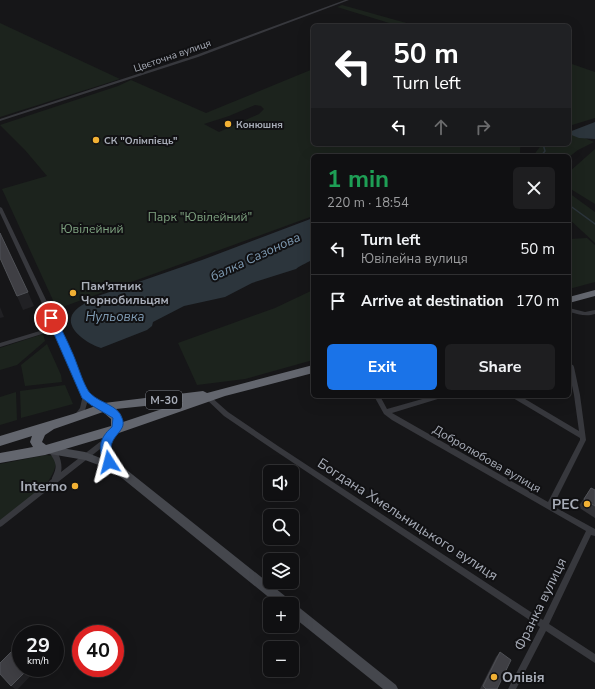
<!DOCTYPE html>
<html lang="en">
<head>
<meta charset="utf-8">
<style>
  body { margin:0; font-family:"Nunito Sans",sans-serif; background:#1e1e20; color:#f1f3f6; height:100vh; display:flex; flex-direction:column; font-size:15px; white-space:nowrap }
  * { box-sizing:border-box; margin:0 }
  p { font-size:13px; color:#9c9d9f }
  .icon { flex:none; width:22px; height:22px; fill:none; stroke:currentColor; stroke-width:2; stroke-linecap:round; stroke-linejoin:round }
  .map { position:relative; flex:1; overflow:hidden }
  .drawer { position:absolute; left:311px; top:154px; width:260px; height:244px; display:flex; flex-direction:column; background:#101012; border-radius:6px; box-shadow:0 4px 16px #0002,0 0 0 1px #303032 }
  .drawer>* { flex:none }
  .guide { position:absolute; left:311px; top:24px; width:260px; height:122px; border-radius:6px; box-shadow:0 4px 16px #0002,0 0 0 1px #303032; background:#202124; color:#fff; overflow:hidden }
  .buttons { position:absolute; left:263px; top:465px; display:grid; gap:8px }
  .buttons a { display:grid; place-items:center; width:36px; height:36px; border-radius:6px; background:#101012; box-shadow:0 4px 16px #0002,0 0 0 1px #303032; font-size:20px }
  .speed { position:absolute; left:12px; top:625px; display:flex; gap:8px; font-size:20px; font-weight:700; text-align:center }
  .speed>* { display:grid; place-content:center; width:52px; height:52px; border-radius:50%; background:#101012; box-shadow:0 4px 16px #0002,0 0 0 1px #303032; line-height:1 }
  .speed small { font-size:10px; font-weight:400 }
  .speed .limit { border:6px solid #d22; background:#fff; color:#111 }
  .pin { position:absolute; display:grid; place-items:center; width:34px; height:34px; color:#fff; margin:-17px; border:2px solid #fff; border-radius:50%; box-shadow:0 1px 4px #0007 }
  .me { position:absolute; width:44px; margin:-22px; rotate:351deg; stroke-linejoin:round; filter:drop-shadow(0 0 3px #0008) }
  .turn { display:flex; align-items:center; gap:14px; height:84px; padding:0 16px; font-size:18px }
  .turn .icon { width:52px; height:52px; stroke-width:2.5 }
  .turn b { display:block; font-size:28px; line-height:34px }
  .lanes { display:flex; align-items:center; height:38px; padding:0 16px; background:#0003; justify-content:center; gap:20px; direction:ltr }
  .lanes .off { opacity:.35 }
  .round { display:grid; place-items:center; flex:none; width:42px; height:42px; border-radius:6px; background:#1e1e20 }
  .summary { display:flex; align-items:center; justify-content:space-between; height:68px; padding:0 16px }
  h1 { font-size:24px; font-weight:700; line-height:30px; color:#1e9e55 }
  .primary-button { display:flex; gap:8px; margin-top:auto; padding:8px 16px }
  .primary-button a { flex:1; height:46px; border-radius:6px; background:#1a73e8; color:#fff; font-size:16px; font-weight:700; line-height:46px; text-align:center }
  .primary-button a+a { background:#1e1e20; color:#f1f3f6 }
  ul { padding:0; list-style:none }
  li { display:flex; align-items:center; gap:12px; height:52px; padding:0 16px; border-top:1px solid #303032 }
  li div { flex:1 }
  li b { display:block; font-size:15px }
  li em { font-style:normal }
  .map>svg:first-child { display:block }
  .green { fill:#1c231d; fill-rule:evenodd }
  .water { fill:#2c353c }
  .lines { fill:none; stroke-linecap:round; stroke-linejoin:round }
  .stream { stroke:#2c353c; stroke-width:1.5 }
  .street { fill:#37383d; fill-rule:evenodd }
  .secondary { fill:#45474d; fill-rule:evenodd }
  .highway { fill:#63666e; fill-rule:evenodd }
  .wall { fill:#323236 }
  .shaded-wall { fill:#212124 }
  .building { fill:#3f3f44; stroke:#4f5156 }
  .route { fill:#1a73e8; stroke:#114b97 }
  .poi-dot { fill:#f2b134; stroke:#111113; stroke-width:1.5 }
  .labels { text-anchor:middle; stroke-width:4; stroke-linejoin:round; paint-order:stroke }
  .far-street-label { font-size:10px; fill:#a8adb8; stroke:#111113 }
  .far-poi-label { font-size:10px; font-weight:bold; fill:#a8adb8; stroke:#111113; text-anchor:start }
  .shield { fill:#111113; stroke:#7b7e86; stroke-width:1 }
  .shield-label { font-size:11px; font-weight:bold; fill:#a8adb8 }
  .park-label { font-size:12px; fill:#7fa381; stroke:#111113 }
  .poi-label { font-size:12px; font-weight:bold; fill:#a8adb8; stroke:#111113; text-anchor:start }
  .street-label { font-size:12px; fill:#a8adb8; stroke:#111113 }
  .water-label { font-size:13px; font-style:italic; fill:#7f9bb3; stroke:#111113 }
  .near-poi-label { font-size:14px; font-weight:bold; fill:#a8adb8; stroke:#111113; text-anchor:end }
  .near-street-label { font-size:14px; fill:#a8adb8; stroke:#111113 }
</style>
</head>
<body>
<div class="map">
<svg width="595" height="689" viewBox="0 0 595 689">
  <rect width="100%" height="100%" fill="#161618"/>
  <path class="green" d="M342,5L417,26H399L337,7Z
    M0,23L120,79L0,117Z
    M569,63L595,72V118L569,126Z
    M313,69V144H523L520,148V153L516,156H313V216L57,309L2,189L47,176L25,150L0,125L118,86L131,80L206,113ZM255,105L261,106L264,109L259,114L219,132L204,124L229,116Z
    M569,131L594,142L578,150L569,157L533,156L542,144H569Z
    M595,149V204L569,188V172Z
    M569,193L595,212V243L569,219Z
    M587,238L595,245V282L569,289V239Z
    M313,290V360L245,379L197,385L178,343L275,308Z
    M43,334L45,341L17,365L0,370V348Z
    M47,344L61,375L62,382L25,386L21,365Z
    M65,385L73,404L21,418L20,391Z
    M16,392L17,420L0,425V397Z
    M46,455L54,456L57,459C53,489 22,506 0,523V464Z"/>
  <path class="water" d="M595,122V139L579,138L569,134V132Z
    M313,218V259C308,263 302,264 296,269L252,283L225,297L184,306L153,322L152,326L147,330L101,348C90,345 65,330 72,315C76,307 88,302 95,297L202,260Z"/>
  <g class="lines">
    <path class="stream" d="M541,156L545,151L543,144
      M569,205L595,224"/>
    <path class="street" d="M345,0H349L198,57L0,121V119L196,55Z
      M0,207L2,208L71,352L88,393L106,405L107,407L106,409H102L88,399C86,407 84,419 75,418L74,416L80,408L83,395L65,352L55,330L0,347V343L53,327L0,213Z
      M569,308L585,312L595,310V314C586,317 578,314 569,312Z
      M569,364L573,365L574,367L580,395L586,440L553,506L595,529V536L591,535L549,624L595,654V663L546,631L516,689H508L540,627L274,450L224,416L205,398L206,396H210L228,412L278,446L543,620L586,531L392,420L384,414L374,396H380L387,409L433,396H444L443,398H441L392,413L548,502L580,440V438L513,398L512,396H520L579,431L574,395L569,371Z
      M107,437L109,438L110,440L109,442L2,526L0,527V520L52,479V478C59,464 55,462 48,450L49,448C59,447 63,464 61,472L105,438Z"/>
    <path class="secondary" d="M116,425L119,426L120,429C113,442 106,442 113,459L290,600L291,604L296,605L396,685L398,689H383L292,616V604H277L112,470L85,460L50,454L47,453L45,450L47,447L50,446L85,452L103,459C99,446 102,430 116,425Z"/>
    <path class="highway" d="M595,290V296L569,303V297Z
      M313,365V373L225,396L116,434L45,455L0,463V453L33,447L30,442L32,436L0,446V436L73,414L104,403L203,391L207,393ZM183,402L123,422L121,415L116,409ZM103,412L111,419V426L46,445L42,442L45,435L54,429Z"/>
  </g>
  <path class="wall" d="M591,488L595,490V518L578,507Z
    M500,652L497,689H480L496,657Z"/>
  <path class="shaded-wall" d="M28,292L34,306L23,310L17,296Z
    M0,307L4,317L0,318Z
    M29,668H38L18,689H15L11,686Z"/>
  <path class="building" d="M0,233L28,292L17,296L0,258Z
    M591,488L595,490V506L584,499Z
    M19,644L21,646V668H29L11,686L0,674V663Z
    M500,652L511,660L497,689H486L483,686Z"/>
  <path class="route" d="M51,315L56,318C61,329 67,340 72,352C77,362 84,388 91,394C100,403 118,405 122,418C129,434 102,435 114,462L113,466L109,467L105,466C98,450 98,439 112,427L113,418L91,405L82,398L47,318Z"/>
  <g class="poi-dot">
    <circle cx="228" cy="124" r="4"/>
    <circle cx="96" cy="140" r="4"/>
    <circle cx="73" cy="293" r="4"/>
    <circle cx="75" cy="486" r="4"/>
    <circle cx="587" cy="504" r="4"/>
    <circle cx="494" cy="677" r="4"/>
  </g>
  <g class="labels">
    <g class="far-street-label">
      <text transform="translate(172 55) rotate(-19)" y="4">Цвєточна вулиця</text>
    </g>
    <g class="far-poi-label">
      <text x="236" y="128">Конюшня</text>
      <text x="104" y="144">СК "Олімпієць"</text>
    </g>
    <rect class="shield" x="146" y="391" width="36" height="18" rx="3"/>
    <g class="shield-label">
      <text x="164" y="404">М-30</text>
    </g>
    <g class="park-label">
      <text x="200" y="221">Парк "Ювілейний"</text>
      <text x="92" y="233">Ювілейний</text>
    </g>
    <g class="poi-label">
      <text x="81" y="290">Пам'ятник<tspan x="81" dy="14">Чорнобильцям</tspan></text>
    </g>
    <g class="street-label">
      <text transform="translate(487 459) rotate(30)" y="4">Добролюбова вулиця</text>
    </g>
    <g class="water-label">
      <text transform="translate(255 256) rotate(-25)" y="5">балка Сазонова</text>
      <text x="115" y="321">Нульовка</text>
    </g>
    <g class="near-poi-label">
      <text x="67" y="491">Interno</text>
      <text x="579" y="509">РЕС</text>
      <text x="502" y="682" text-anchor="start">Олівія</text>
    </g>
    <g class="near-street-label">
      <text transform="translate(408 519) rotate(33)" y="5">Богдана Хмельницького вулиця</text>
      <text transform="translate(540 604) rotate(-64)" y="5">Франка вулиця</text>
    </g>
  </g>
</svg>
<div class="buttons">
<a><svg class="icon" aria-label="sound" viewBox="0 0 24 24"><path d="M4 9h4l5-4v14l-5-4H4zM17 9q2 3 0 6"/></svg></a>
<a><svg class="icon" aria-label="search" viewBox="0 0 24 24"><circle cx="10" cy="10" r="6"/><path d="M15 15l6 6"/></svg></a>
<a><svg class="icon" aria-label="layers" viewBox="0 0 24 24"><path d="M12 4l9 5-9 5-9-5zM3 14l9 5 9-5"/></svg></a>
<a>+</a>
<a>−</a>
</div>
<div class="speed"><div>29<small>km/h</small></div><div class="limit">40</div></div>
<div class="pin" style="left:51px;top:318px;background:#d93025"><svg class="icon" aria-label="arrive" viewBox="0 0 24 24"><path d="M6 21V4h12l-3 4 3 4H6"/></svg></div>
<svg class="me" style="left:109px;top:462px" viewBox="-20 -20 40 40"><path d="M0-17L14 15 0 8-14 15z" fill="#1a73e8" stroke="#fff" stroke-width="4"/></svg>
<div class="guide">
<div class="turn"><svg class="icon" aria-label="left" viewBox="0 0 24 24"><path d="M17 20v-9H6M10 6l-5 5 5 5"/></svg><div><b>50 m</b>Turn left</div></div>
<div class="lanes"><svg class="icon" aria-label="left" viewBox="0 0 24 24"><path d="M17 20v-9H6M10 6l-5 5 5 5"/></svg><svg class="icon off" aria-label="ahead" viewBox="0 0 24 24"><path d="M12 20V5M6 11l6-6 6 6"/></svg><svg class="icon off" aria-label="right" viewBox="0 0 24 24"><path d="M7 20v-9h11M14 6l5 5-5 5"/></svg></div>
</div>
<section class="drawer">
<div class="summary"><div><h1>1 min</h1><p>220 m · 18:54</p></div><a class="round"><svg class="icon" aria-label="close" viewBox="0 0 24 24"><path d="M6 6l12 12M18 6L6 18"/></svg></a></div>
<ul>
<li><svg class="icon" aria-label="left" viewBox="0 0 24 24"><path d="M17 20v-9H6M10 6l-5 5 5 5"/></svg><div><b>Turn left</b><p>Ювілейна вулиця</p></div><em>50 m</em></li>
<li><svg class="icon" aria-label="arrive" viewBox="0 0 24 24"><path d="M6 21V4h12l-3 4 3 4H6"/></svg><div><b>Arrive at destination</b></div><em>170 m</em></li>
</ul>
<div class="primary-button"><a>Exit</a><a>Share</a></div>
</section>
</div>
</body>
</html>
